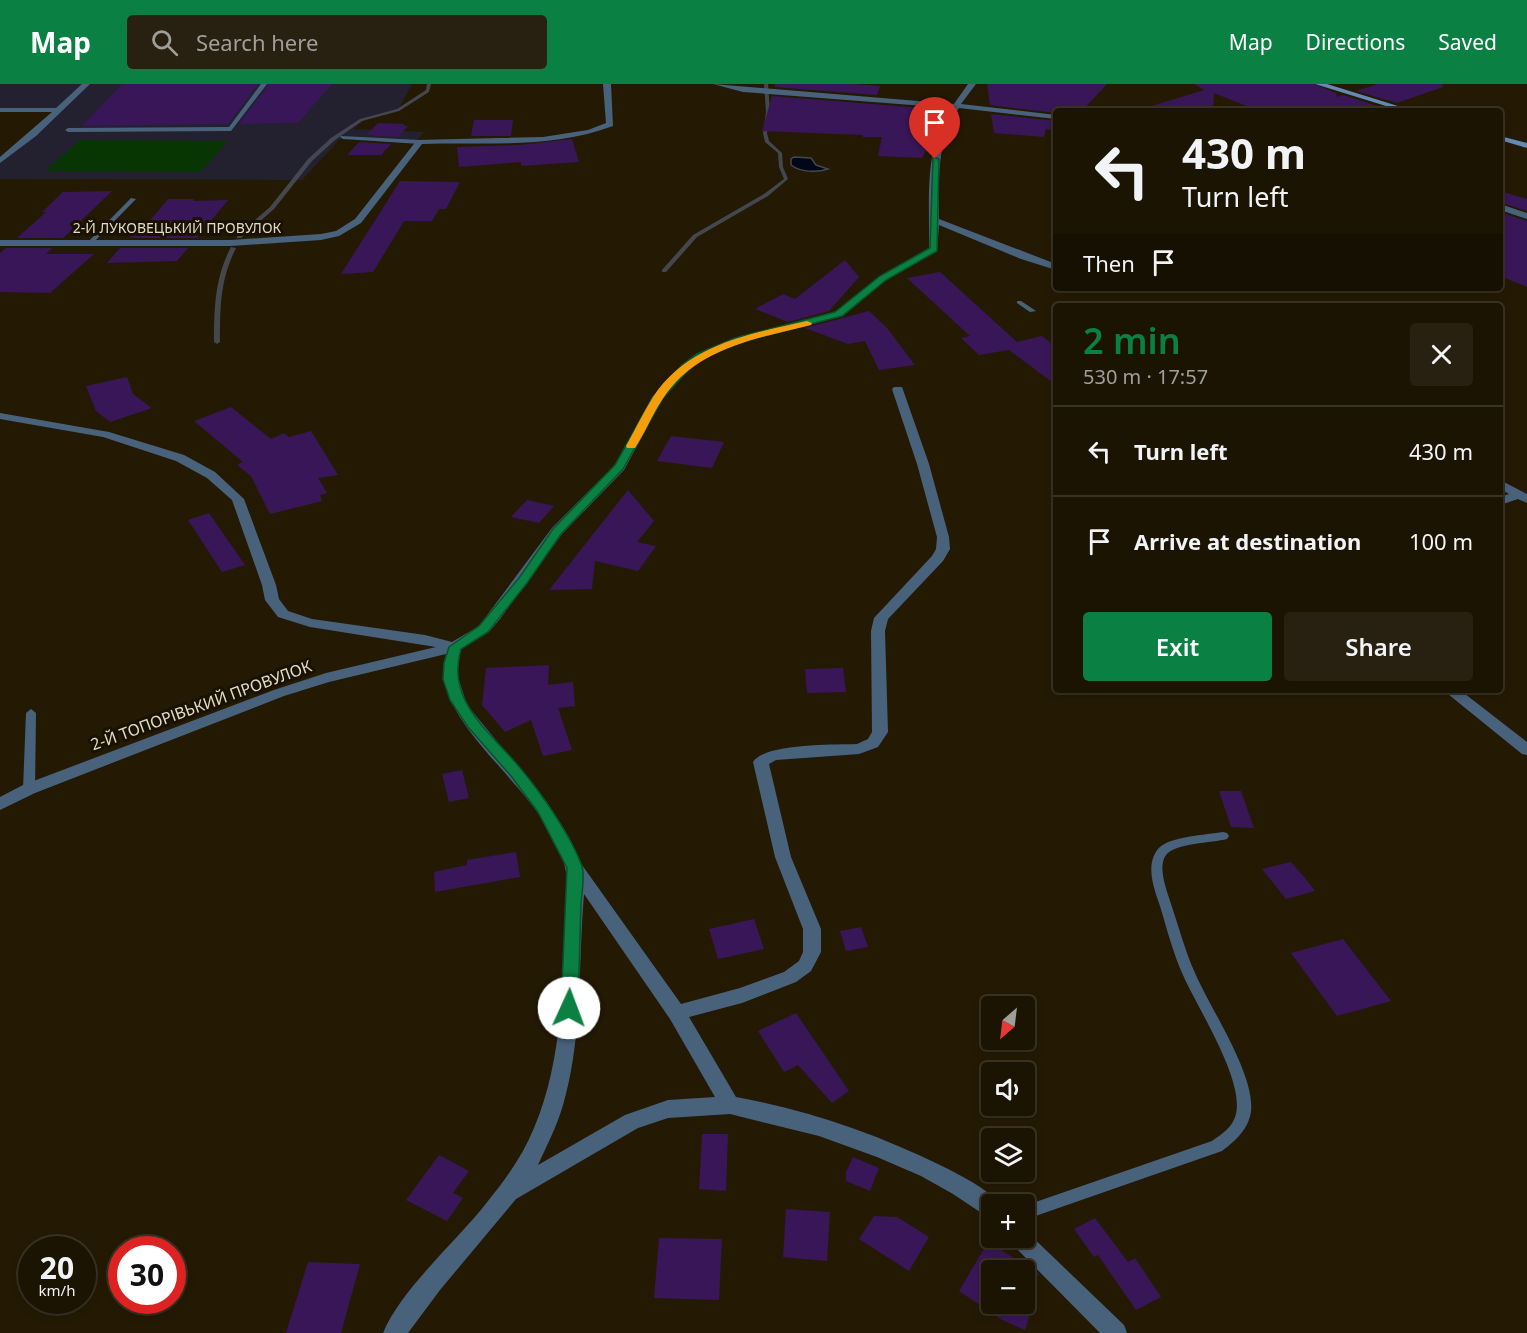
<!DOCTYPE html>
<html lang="en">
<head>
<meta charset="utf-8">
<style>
  body { margin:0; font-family:"Noto Sans",sans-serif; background:#282112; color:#f1f3f6; height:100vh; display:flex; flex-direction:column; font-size:22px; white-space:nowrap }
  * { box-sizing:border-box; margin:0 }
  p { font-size:20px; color:#a09e9a }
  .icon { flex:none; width:33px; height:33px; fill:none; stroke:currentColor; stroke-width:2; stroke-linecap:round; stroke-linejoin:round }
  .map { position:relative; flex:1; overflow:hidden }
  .sheet { position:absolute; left:1053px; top:219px; width:450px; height:390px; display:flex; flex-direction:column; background:#1b1403; border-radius:6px; box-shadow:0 3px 9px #0003,0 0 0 2px #393325 }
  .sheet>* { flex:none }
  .guide { position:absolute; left:1053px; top:24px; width:450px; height:183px; border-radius:6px; box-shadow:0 3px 9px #0003,0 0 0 2px #393325; background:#1b1403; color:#f1f3f6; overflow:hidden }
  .needle { width:39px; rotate:208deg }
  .fabs { position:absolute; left:981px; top:912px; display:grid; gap:12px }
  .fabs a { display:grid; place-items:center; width:54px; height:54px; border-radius:6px; background:#1b1403; box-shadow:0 3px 9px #0003,0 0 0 2px #393325; font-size:30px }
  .speed { position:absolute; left:18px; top:1152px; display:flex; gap:12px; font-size:30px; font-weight:700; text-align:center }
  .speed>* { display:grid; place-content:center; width:78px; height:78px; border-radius:50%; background:#1b1403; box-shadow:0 3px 9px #0003,0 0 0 2px #393325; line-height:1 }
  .speed small { font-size:15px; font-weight:400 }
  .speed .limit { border:9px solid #d22; background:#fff; color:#111 }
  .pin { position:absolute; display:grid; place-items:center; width:51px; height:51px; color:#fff; margin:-62px -26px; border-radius:50% 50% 50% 0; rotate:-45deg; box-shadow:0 0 6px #0007 }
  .pin .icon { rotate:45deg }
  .me { position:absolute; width:66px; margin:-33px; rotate:2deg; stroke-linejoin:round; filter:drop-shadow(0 0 4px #0008) }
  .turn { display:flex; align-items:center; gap:21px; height:126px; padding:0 30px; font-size:27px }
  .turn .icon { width:78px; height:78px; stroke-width:2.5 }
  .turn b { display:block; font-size:42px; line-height:51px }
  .then { display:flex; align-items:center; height:57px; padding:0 30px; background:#0003; gap:12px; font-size:22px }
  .round { display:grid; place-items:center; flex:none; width:63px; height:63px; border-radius:6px; background:#282112 }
  .summary { display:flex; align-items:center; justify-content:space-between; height:102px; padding:0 30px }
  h1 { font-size:36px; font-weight:600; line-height:45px; color:#0b8043 }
  .button { display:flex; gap:12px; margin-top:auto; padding:12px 30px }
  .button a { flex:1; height:69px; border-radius:6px; background:#0b8043; color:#fff; font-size:24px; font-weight:600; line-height:69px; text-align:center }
  .button a+a { background:#282112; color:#f1f3f6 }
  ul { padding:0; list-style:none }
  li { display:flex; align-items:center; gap:18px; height:90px; padding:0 30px; border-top:2px solid #393325 }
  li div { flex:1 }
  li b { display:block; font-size:22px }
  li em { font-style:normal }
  header { display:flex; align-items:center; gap:36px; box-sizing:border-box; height:84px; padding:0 30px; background:#0b8043; color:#fff }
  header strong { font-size:28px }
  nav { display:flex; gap:33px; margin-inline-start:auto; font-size:21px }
  .search { width:420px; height:54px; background:#282112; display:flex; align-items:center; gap:15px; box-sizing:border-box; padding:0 21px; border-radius:6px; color:#a09e9a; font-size:22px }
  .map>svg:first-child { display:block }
  .education { fill:#232030 }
  .green { fill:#083603 }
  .water { fill:#000818; stroke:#44474e; stroke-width:1.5 }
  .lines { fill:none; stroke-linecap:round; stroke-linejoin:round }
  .stream { fill:#44474e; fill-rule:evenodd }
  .building { fill:#391658; fill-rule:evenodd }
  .lane { fill:#49627c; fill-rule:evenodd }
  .street { fill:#49627c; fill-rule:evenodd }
  .secondary { fill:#628ab4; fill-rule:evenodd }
  .route { fill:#0b8043; stroke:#07532c; stroke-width:1.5 }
  .slow { fill:#f59e0b }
  .labels { text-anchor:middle; stroke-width:6; stroke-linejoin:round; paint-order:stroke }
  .far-street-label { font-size:14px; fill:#e1dbcd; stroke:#1a1100 }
  .street-label { font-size:16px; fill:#e1dbcd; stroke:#1a1100 }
</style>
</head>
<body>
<header>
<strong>Map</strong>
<div class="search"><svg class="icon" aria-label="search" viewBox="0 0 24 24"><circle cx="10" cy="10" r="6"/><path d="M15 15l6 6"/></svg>Search here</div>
<nav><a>Map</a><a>Directions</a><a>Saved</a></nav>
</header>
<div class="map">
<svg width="1527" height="1249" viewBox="0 0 1527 1249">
  <rect width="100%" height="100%" fill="#241a04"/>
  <path class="education" d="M0,0H412L398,26L365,36L353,45L424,48L415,59L341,54L302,96L0,95V79L60,26L0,25Z"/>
  <path class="green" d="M80,56L228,57L200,88L45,87Z"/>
  <path class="water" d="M794,73L811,74L816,81L828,85C817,89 800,88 791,81V75Z"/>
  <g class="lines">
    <path class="stream" d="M427,0H431L429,8L399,27L362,37L335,56L312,77L274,125L241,154H237V152L270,123L308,75L331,54L360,35L397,25L426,6Z
      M764,0H768L770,28L767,49L769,57L782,69L783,83L788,95L768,112L697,153L666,188H662V186L693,151L764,110L784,95L779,83L778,69L765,58L763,49L766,28Z
      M231,163L236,164C220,196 220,223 220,258L217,260L214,258C214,224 215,193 231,163Z"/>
  </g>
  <path class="building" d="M122,0H258L228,40L82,42Z
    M269,0H332L298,39L239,40Z
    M775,0H854L880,2L877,11L775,3Z
    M987,0H1107L1082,27L1056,29L990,21Z
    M1194,0H1313L1336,9L1337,13L1343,11L1384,24L1376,27H1259L1214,9L1213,27H1152V22L1204,6Z
    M1378,0H1442L1443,3L1397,19L1356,7Z
    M772,12L946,26L933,48H936L922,74L878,72L882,53H863V51L762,47Z
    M991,30L1056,37V46L1046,45L1044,53L994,49Z
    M474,36H513L511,52H471Z
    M378,39L405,40L403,42H408L398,53L366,51Z
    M572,55L579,78L521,82V78L459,83L457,63L519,61Z
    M359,58L391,60L381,71H347Z
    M400,97L460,98L446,125H439L432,137H404L373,188L341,190Z
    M112,107L63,154H17L46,128H42L63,108Z
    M1500,107L1527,115V127L1500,118Z
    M168,115H194L193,117L228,116L197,154H130L141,141H146Z
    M1500,128L1527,137V203L1500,192Z
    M6,164H52L46,170H94L50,209L0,208V169Z
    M120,164H188L177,177L107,179Z
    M845,176L859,193L829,227L788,238L755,225L783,210L795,215Z
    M940,188L1017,258L1042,252L1056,263V301L1009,266L979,271L961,254L970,252L907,194Z
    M869,227L887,244L915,281L879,286L865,257L848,260L805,244Z
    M127,293L133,310L152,324L110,338L96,327L86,302Z
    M231,323L271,355L284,349L289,353L311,347L338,391L318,394L327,409L320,411L322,417L270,430L251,392L237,381L243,378L194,337Z
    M671,352L724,358L712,384L657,377Z
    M628,406L654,437L637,458L656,462L638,487L595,477L592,505L549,506Z
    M527,416L554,422L539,439L511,433Z
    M209,429L245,481L222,488L188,436Z
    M549,581L548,601L573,598L575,622L558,624L572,666L543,672L531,636L505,648L482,621L486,584Z
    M843,584L846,608L807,609L805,585Z
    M462,686L469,714L449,718L442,690Z
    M1219,707H1241L1254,744L1231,743Z
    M516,768L520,793L435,808L434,788L467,781V776Z
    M1291,778L1305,794L1315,807L1286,815L1262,785Z
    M754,835L764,865L718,875L709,845Z
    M861,843L868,863L846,867L840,847Z
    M1343,855L1391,917L1337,932L1291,869Z
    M796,929L849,1007L832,1019L798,981L784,988L758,947Z
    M702,1050H728L726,1107L699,1105Z
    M439,1071L469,1087L453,1109L463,1114L447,1137L406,1116Z
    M853,1073L879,1084L870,1107L846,1097V1088Z
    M786,1125L830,1128L827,1177L783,1173Z
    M874,1132L897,1133L929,1153L909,1187L859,1155Z
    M1095,1134L1128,1178L1135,1174L1161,1213L1136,1226L1098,1171L1094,1173L1074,1145Z
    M659,1154L722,1155L719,1216L654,1214Z
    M988,1158L1039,1190L1026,1211L1035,1215L1025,1246L1002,1236L959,1207ZM992,1186H1024V1220H992Z
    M308,1178L360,1180L341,1249H286Z"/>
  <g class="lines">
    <path class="lane" d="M261,0H267L231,47L68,48L65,46L68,44L229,43Z
      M341,52L420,56L423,58L420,60L343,55L340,53Z
      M131,114L136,115L93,159H89V157Z
      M1017,217H1021L1036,227L1030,228L1017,219Z
      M31,625L36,629L35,705L33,708H25L23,705L26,629Z
      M1223,748L1227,749L1229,752L1227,755C1212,759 1175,759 1166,771C1157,783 1167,807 1171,820C1179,843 1185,867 1195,889C1210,924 1255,990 1251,1027C1249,1045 1235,1057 1222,1067L1024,1136V1122L1212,1057C1222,1050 1233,1043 1236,1030C1244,995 1198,925 1183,891C1173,869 1167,845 1160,822C1154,805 1145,781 1158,765C1169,752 1207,751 1223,748Z"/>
    <path class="street" d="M82,0H90L36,52L0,79V73L52,28H0V24H56Z
      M603,0H611L613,42C552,65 486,58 422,60L361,139L339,152L321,156L231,162H0V156H231L321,150L336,147L355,135L417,56L543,53L588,46L606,39Z
      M713,0L954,20L968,0H976L961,20L1056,31V35L959,24C936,57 939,97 939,135L1056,180V186L1021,175L939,141L937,167L886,196L843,232L742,258L704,274L690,285L663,314L624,386L562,450L500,535L489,548L461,565L457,590L467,621L547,718L569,753L582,781L681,920L740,904L784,888L799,877L803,868V845L775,773L753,678C765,659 834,661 857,660L868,655L872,648L871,547L874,534L932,472L936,465L937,453L917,380L892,305L894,303H902L929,380L949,453L950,465L943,477L888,535L885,547L888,648L878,663L859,670L776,676L769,680L791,773L821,845V868L811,887L796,898L742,919L689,933L736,1013C808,1026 877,1050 942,1082C962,1092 986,1104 1000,1120H992V1136L953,1110L921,1092L877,1073L819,1052L730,1030L668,1034L638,1044L516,1115L440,1206L408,1249H383C401,1205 458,1156 488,1117C506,1095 523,1071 534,1044C566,969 562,881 567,801C568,716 424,645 446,570L329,598L284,612L35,709L0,726V713L23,701L274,606L326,589L436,563L310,543L278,533L265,516L262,501L232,416L207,394L176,377L103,353L0,335V329L109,348L184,371L215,388L244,415L276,501L279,515L288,527L312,535L425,551L452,558L479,542L552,444L615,381L652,313L682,281L696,270L734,254L835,228L880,192L929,164C930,117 923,64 951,24L743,8ZM584,810L670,935L715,1013L668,1016L625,1031L538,1081C547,1061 557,1042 563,1021C583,952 578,880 584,810Z
      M1500,120L1527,129V135L1500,126Z
      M1500,396L1527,410V419L1518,415L1500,421V413L1509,410L1500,405Z
      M1443,606H1460L1527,658V671L1522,670Z
      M1024,1145L1124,1241L1127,1249H1100L1013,1161L1010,1154H1024Z"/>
    <path class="secondary" d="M1315,0H1327L1414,27H1402Z
      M1500,52L1527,59V64L1500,56Z"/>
  </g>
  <path class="route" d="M933,73L939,75L937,167L886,196L842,232L741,258L704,274L689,285L663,314L623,385L561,450L527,499L488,548L461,565C445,618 492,649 521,685C542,710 571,752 582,782C585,792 582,808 581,819C580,854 579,889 578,924L575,929L569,931L563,929L561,924L567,784L538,728L511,692L468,643L450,616L443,595L444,579L449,563L479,542L519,494L553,445L615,381L653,313L682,281L697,270L735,254L835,228L880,192L930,164Z"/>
  <path class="slow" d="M807,237L812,239L811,241C755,255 695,264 662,316C652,331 645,349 635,364H627L626,362C635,346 643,329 653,313C688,260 750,250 807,237Z"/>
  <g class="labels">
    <g class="far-street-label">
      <text x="177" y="149">2-Й ЛУКОВЕЦЬКИЙ ПРОВУЛОК</text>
    </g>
    <g class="street-label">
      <text transform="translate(201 621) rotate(-20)" y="6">2-Й ТОПОРІВЬКИЙ ПРОВУЛОК</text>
    </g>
  </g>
</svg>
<div class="fabs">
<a><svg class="needle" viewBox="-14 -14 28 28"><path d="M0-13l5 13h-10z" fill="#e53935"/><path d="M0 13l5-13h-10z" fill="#a09e9a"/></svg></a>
<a><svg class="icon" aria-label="sound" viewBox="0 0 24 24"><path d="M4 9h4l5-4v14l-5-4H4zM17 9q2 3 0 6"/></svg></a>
<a><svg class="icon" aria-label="layers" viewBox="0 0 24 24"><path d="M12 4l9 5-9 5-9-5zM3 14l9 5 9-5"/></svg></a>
<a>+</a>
<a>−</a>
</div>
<div class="speed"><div>20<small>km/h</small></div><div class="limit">30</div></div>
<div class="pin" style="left:935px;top:75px;background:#d93025"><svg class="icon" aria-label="arrive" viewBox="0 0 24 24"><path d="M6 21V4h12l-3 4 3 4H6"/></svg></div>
<svg class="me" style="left:569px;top:924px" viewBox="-20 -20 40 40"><circle r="19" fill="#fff"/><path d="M0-13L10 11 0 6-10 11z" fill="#0b8043"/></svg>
<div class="guide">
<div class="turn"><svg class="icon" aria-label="left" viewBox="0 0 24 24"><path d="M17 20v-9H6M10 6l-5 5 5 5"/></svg><div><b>430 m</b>Turn left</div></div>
<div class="then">Then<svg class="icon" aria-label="arrive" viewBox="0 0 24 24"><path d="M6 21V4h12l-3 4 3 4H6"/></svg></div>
</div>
<section class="sheet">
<div class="summary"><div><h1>2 min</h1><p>530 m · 17:57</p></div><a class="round"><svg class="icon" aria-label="close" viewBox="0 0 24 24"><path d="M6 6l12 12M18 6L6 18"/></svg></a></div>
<ul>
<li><svg class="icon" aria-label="left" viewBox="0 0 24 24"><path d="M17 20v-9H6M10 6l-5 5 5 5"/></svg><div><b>Turn left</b></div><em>430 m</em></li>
<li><svg class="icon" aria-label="arrive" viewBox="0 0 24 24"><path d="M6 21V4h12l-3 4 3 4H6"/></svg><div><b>Arrive at destination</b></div><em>100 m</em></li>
</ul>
<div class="button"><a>Exit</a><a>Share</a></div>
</section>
</div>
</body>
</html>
